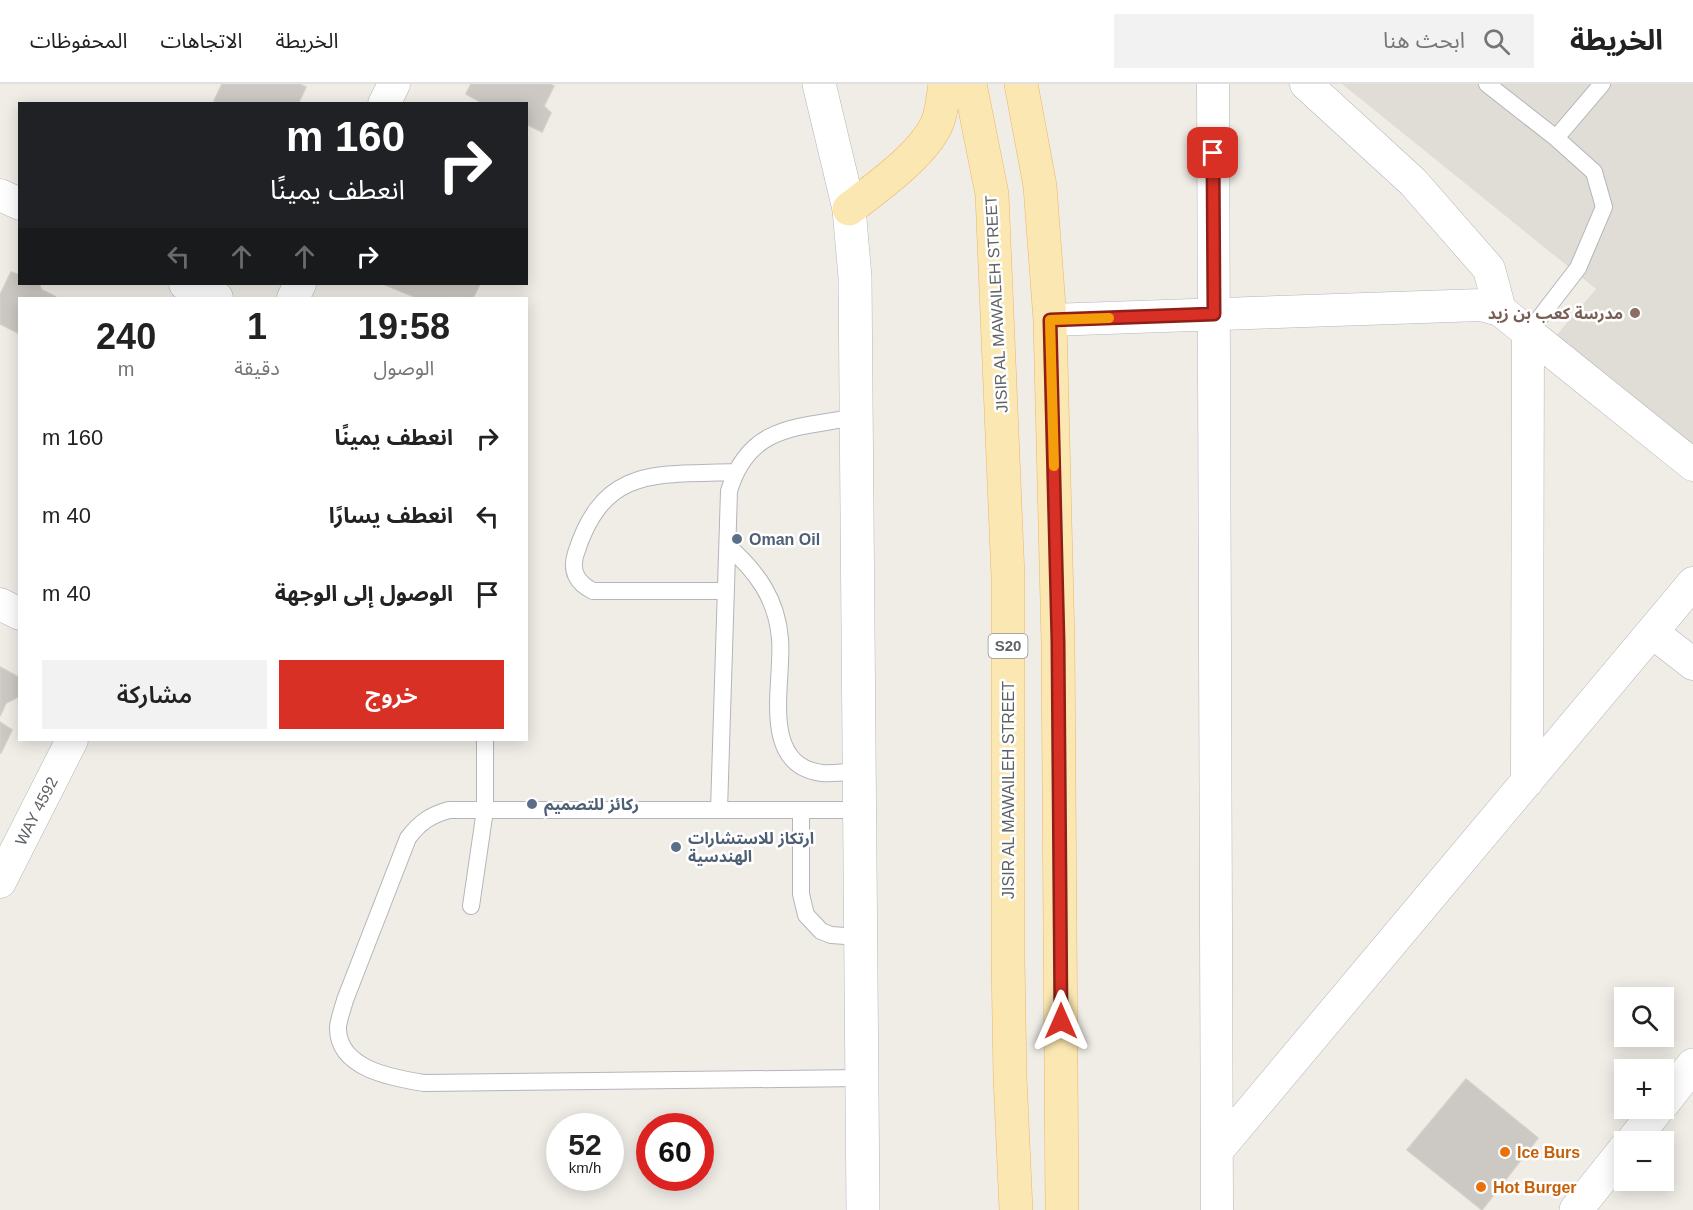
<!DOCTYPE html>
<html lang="ar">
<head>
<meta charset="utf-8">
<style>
  body { margin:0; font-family:Arial,"Noto Sans Arabic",sans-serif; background:#f2f2f2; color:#222; direction:rtl; height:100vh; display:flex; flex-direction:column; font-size:22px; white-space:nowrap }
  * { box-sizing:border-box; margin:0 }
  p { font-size:20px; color:#767676 }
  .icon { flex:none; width:33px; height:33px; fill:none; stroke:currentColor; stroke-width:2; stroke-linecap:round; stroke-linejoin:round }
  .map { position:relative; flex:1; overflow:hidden; direction:ltr }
  .sheet { position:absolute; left:18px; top:213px; width:510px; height:444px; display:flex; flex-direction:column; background:#fff; border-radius:0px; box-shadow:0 3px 15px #0003; direction:rtl }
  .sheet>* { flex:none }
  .banner { position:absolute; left:18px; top:18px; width:510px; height:183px; border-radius:0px; box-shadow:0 3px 15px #0003; direction:rtl; background:#202124; color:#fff; overflow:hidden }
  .tools { position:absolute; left:1614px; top:903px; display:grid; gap:12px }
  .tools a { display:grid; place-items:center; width:60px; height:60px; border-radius:0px; background:#fff; box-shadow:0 3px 15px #0003; font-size:30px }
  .speed { position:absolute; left:546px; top:1029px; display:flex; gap:12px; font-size:30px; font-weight:700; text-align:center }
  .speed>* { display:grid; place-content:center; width:78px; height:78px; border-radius:50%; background:#fff; box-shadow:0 3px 15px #0003; line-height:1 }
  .speed small { font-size:15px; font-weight:400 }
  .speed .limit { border:9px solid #d22; background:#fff; color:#111 }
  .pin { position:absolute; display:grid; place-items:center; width:51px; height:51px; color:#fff; margin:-26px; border-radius:12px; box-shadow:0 3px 9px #0006 }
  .me { position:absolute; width:66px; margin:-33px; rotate:0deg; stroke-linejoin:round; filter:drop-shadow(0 0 4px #0008) }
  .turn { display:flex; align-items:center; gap:21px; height:126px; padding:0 24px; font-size:27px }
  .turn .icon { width:78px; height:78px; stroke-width:2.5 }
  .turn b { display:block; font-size:42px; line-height:51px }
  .lanes { display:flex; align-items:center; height:57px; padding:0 24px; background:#0003; justify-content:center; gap:30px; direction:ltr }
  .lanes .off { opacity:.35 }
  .eta { display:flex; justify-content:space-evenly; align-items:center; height:102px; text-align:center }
  .eta b { font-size:36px; font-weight:600; line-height:42px }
  .button { display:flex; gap:12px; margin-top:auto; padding:12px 24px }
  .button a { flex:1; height:69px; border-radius:0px; background:#d93025; color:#fff; font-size:24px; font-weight:600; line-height:69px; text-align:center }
  .button a+a { background:#f2f2f2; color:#222 }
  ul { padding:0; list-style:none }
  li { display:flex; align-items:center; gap:18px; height:78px; padding:0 24px }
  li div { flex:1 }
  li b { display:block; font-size:22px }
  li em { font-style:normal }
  header { display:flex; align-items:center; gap:36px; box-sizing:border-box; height:84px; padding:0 30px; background:#fff; border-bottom:2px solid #e0e0e0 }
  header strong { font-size:28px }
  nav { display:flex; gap:33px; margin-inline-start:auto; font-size:21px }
  .search { width:420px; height:54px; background:#f2f2f2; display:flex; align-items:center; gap:15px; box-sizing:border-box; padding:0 21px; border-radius:0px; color:#767676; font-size:22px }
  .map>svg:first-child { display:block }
  .education { fill:#e0dcd6 }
  .building { fill:#ccc8c4; stroke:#d4cec6; stroke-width:1.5 }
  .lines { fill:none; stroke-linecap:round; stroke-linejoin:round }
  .lane-casing { stroke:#b2b5b9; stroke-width:18 }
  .street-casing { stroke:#b2b5b9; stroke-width:33 }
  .secondary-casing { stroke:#b4b7bb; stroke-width:34 }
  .primary-casing { stroke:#eab666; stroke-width:34 }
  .lane { stroke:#fff; stroke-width:16 }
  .street { stroke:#fff; stroke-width:32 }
  .secondary { stroke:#fff; stroke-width:33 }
  .primary { stroke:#fbe7b2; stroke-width:33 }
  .route-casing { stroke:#8d1f18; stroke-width:15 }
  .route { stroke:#d93025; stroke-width:10 }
  .slow { stroke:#f59e0b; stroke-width:10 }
  .education-dot { fill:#8d6e63; stroke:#fff; stroke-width:2 }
  .service-dot { fill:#5c6f8a; stroke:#fff; stroke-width:2 }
  .food-dot { fill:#e8710a; stroke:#fff; stroke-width:2 }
  .labels { text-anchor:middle; stroke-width:5; stroke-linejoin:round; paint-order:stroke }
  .shield { fill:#fff; stroke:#8f9295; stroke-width:1.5 }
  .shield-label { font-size:15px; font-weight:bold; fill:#5f6367 }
  .street-label { font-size:16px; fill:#5f6367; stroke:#fff }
  .education-label { font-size:16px; font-weight:bold; fill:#785e54; stroke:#fff; text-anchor:end }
  .service-label { font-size:16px; font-weight:bold; fill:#4e5e75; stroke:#fff; text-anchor:start }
  .food-label { font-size:16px; font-weight:bold; fill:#c56008; stroke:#fff; text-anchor:start }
</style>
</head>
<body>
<header>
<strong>الخريطة</strong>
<div class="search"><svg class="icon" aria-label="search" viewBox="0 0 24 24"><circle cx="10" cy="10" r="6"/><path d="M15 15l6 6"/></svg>ابحث هنا</div>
<nav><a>الخريطة</a><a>الاتجاهات</a><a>المحفوظات</a></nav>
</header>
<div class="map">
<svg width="1693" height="1126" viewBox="0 0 1693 1126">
  <rect width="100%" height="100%" fill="#f0ede7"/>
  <path class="education" d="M1342,0H1693V372L1555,253L1596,205Z"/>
  <path class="building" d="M222,0H299L306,3L298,20H220L214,17Z
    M471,0H550L554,2L544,22L551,29L542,48L526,40V20H484L466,10Z
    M11,188L20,191V200H39L42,206L56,213L20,214V250L0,240V211Z
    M383,200H480L473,214L453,213L451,214H417Z
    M0,583L20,594V612L6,619L0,632Z
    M0,638L12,646L1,669L0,668Z
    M1466,995L1538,1054L1482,1126L1407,1066Z"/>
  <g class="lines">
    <g class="lane-casing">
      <path id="lane" d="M1487,0L1556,54L1594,88L1604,123L1578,184L1528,249
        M1556,54L1602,0
        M728,462C757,488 777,515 780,555C784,597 758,681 822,689C834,690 847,688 859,687
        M726,507H593C577,499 570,487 576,469C604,381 657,391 735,388
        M719,726L729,407C749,340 798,344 856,333
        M801,726V810L806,831L821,847L831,851L860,853
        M860,726H449C431,731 420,738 408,754L345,916C343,924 339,934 338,943C337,985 393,994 424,999L862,994
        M471,822L485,726V656"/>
    </g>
    <g class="street-casing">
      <path id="street" d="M1213,0L1217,1126
        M1306,0L1413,98L1489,185L1500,226
        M384,20L394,0
        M0,111L20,120
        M185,200L217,214
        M293,214L300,200
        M1050,236L1481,221L1500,226L1693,381
        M0,520L20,530
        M1652,548L1693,580
        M1527,698L1528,249
        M0,798L72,656
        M1217,1067L1693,499"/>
    </g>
    <g class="secondary-casing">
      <path id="secondary" d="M819,0L849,125L855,193L863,1126
        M1664,1018L1693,981
        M1632,1058L1658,1024
        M1576,1126L1624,1066"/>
    </g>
    <g class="primary-casing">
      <path id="primary" d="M970,0L992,110L1008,493V876L1010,993L1016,1126
        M1021,0L1040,102L1050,236L1058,558L1062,1126
        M849,125C876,104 926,69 938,37C942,26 943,12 945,0"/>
    </g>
    <use href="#lane" class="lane"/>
    <use href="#street" class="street"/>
    <use href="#secondary" class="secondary"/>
    <use href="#primary" class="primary"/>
  </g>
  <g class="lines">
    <g class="route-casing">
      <path id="route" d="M1061,937L1058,558L1050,236L1214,230L1213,69"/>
    </g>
    <use href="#route" class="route"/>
    <path class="slow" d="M1054,382L1050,236L1109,234"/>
  </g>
  <circle class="education-dot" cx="1635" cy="229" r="6"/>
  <g class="service-dot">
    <circle cx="737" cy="455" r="6"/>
    <circle cx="532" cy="720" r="6"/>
    <circle cx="676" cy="763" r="6"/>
  </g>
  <g class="food-dot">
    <circle cx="1505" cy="1068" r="6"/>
    <circle cx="1481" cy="1103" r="6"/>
  </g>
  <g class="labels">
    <rect class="shield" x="988.5" y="550" width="39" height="24" rx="4.5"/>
    <g class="shield-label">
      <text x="1008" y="567">S20</text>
    </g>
    <g class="street-label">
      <text transform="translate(996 220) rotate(-93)" y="6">JISIR AL MAWAILEH STREET</text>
      <text transform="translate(1008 706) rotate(-90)" y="6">JISIR AL MAWAILEH STREET</text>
      <text transform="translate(36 727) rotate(-63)" y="6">WAY 4592</text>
    </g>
    <g class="education-label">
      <text x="1623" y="235">مدرسة كعب بن زيد</text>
    </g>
    <g class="service-label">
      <text x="749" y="461">Oman Oil</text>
      <text x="544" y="726">ركائز للتصميم</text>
      <text x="688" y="760">ارتكاز للاستشارات<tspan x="688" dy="18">الهندسية</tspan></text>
    </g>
    <g class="food-label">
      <text x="1517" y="1074">Ice Burs</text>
      <text x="1493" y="1109">Hot Burger</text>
    </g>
  </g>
</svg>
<div class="tools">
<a><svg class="icon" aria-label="search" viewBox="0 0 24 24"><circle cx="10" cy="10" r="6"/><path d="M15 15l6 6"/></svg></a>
<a>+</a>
<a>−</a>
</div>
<div class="speed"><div>52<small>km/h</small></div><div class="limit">60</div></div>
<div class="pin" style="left:1213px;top:69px;background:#d93025"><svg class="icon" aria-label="arrive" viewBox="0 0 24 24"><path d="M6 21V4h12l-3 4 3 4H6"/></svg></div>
<svg class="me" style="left:1061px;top:937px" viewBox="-20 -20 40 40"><path d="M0-17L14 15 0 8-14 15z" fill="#d93025" stroke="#fff" stroke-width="4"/></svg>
<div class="banner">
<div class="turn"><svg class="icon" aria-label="right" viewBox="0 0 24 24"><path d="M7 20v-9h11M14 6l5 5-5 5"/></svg><div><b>160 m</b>انعطف يمينًا</div></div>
<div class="lanes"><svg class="icon off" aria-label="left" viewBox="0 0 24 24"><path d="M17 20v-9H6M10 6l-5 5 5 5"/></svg><svg class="icon off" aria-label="ahead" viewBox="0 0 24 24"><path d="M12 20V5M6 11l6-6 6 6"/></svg><svg class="icon off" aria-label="ahead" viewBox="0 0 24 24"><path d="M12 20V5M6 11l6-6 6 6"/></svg><svg class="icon" aria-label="right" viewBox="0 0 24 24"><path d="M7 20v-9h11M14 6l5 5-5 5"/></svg></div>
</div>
<section class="sheet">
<div class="eta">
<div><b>19:58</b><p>الوصول</p></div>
<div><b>1</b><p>دقيقة</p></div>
<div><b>240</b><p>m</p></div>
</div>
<ul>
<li><svg class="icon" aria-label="right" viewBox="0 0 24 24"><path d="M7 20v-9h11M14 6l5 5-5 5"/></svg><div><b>انعطف يمينًا</b></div><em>160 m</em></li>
<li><svg class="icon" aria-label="left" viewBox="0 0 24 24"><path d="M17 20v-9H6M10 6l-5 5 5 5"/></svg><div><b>انعطف يسارًا</b></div><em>40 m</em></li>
<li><svg class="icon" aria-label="arrive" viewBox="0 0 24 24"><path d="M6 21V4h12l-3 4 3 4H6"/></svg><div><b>الوصول إلى الوجهة</b></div><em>40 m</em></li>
</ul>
<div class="button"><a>خروج</a><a>مشاركة</a></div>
</section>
</div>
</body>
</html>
